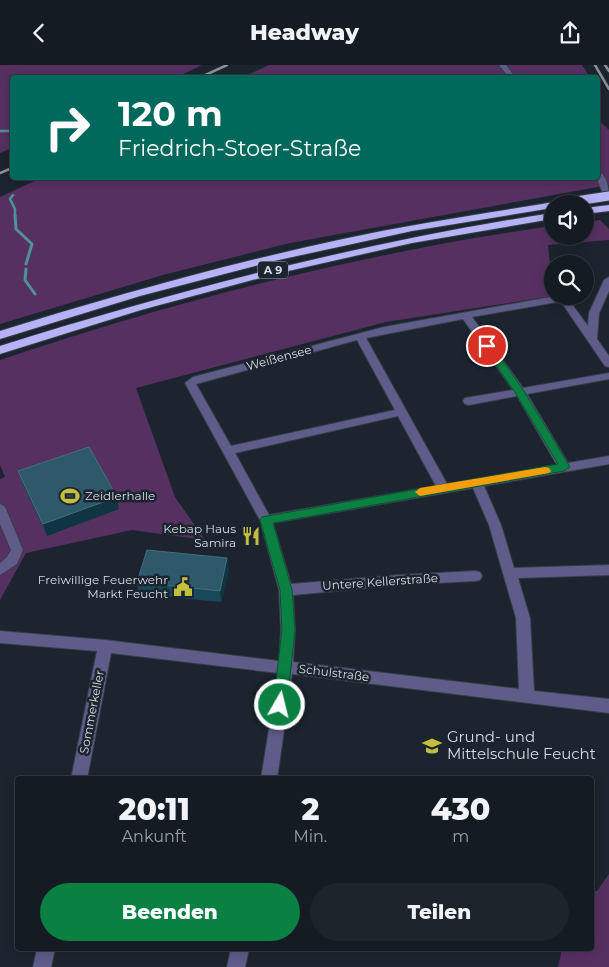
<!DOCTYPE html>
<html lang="de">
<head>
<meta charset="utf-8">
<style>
  body { margin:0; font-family:Montserrat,sans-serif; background:#1e242b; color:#f1f3f6; height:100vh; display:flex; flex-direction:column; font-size:19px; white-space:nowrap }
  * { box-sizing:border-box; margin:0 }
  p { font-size:16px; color:#9da1a6 }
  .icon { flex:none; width:28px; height:28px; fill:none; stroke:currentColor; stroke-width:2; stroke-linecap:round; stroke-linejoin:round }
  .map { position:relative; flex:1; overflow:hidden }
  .panel { position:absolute; left:15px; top:711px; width:579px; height:175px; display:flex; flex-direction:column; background:#151b23; border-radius:5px; box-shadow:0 2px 12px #0003,0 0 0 1px #343941 }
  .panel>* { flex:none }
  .hud { position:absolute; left:10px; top:10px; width:590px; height:105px; border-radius:5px; box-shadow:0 2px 12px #0003,0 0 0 1px #343941; background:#00695c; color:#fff; overflow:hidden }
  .buttons { position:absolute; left:544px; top:130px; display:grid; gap:10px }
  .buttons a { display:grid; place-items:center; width:50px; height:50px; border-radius:50%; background:#151b23; box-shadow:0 2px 12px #0003,0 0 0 1px #343941; font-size:25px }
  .pin { position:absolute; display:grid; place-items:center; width:42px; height:42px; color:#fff; margin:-21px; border:2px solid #fff; border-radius:50%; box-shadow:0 1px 5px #0007 }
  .me { position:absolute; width:55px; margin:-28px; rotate:8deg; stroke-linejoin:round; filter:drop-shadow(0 0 4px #0008) }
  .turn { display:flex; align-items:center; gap:18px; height:105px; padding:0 25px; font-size:22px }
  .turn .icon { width:65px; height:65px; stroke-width:2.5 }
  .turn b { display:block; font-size:35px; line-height:42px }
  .eta { display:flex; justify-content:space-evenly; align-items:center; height:85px; text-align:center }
  .eta b { font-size:30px; font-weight:800; line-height:35px }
  .cta { display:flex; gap:10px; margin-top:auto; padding:10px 25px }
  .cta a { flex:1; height:58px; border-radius:30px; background:#0b8043; color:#fff; font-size:20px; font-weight:800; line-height:58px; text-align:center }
  .cta a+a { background:#1e242b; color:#f1f3f6 }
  header { display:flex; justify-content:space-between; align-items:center; height:65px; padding:0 25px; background:#151b23; font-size:22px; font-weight:800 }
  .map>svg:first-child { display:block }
  .green { fill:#573062 }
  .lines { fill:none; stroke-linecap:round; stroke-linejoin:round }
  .stream-far1 { stroke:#4e9297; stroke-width:2.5 }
  .stream { stroke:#4e9297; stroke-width:3 }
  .minor-casing { stroke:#363e48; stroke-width:2 }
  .motorway-casing { stroke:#363e48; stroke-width:2 }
  .minor { fill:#605c8a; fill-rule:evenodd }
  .motorway { fill:#b7b1f5; fill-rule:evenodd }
  .rail { stroke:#8c929b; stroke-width:2.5 }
  .motorway-bridge-casing { stroke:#363e48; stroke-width:11; stroke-linecap:butt }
  .motorway-bridge { stroke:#b7b1f5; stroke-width:9 }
  .wall { fill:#18495b }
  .shaded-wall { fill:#113443 }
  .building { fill:#2d596a; stroke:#486d7d }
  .route { fill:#0b8043; stroke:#07532c }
  .slow { fill:#f59e0b }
  .labels { text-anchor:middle; stroke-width:5; stroke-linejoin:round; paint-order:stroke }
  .shield { fill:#1c242f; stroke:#9fa5ae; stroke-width:1 }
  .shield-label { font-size:11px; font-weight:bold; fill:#d7dce4 }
  .street-label { font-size:12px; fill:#d7dce4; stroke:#1c242f }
  .poi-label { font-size:12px; fill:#d7dce4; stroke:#1c242f; text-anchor:end }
  .near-poi-label { font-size:15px; fill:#d7dce4; stroke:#1c242f; text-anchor:start }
</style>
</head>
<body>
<header><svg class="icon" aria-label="back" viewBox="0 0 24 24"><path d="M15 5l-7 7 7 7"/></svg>Headway<svg class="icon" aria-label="share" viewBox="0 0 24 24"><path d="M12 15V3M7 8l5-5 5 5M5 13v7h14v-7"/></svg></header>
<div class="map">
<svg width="609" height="902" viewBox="0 0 609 902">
  <rect width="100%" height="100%" fill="#1c242f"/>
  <path class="green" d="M0,0H202L177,12H12V83L0,88Z
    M269,0H582L590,12H243Z
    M598,54L609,65V120L290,178L163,210L0,259V132L43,112H598Z
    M600,155L609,164V175L548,180L553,231L386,257L136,323L175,432L205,475L132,465L26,488L0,535V414L5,412L0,400V295C180,234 364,188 552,161V171H585V157Z
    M609,809V902H558L562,884H591V826H597Z"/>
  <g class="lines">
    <path class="stream-far1" d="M0,66H12
      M13,130L10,134L15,144V152"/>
    <path class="stream" d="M15,150L16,164L32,179L26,199
      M26,204L25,215L35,229"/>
    <g class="minor-casing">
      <path id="minor" d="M499,0H506L515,12H509Z
        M598,106C608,110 609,126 609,136L605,133L596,112H598Z
        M609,212V226L599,248L597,274L609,291V302L605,301L562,238L557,237L472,252L523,323L609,308V314L527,329L568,398L609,391V399L484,421L501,460L514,503L609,500V510L518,513L530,553L534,626L609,634V648L292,609L277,714H261L278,608L111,588L87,714H71L97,586L0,578V566L105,575L279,596L281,565L279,525L260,455L185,318L193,312L384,262L556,231L568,234L588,261L589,248L604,215ZM463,254L513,325L465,333L463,336L465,339L469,340L517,331L557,400L447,419L366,273ZM357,275L395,345L231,381L196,319ZM398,351L436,421L269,450L235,388ZM473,423L489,460L516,553L519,624L293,597L295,565L293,530L399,520L475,516L480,515L482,511L480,507L475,506L399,510L291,519L273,458Z
        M0,439L4,441L6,444L23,485L17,499L0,510V498L7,492L11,485L0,459Z
        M37,884H55L51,902H33Z
        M231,884H249L245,902H227Z"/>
    </g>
    <g class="motorway-casing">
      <path id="motorway" d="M576,133L581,136L580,138L552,139V143L412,166L274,196L140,231L0,274V266C113,231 227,199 343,174C420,157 499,147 576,133Z
        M609,140V146L585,149V143Z
        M552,148V154L412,178L275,209L141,245L0,289V281C181,224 364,177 552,148Z"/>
    </g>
    <use href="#minor" class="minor"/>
    <use href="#motorway" class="motorway"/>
    <path class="rail" d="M595,0L609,24
      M605,0L609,6
      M201,12L227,0
      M0,108L12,103"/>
    <g class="motorway-bridge-casing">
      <path id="motorway-bridge" d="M576,136L609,131"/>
    </g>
    <use href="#motorway-bridge" class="motorway-bridge"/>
  </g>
  <path class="wall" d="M18,406L119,444L47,471L22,418Z
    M227,493L229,505L221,537L139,529L137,517Z"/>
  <path class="shaded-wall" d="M117,432L119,444L47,471L43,459Z
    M227,493L229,505L221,537L220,526Z"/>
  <path class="building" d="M89,382L117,432L43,459L18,406Z
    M147,485L227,493L220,526L137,517Z"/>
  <path class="route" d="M487,278L491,279L524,326L570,402L564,406L273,458L292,525L295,565L287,640L285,644L280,645L275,644L273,640L282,565L280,525L260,455L262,452L558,399L516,329L483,281Z"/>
  <path class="slow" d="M545,402L549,403L551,406L549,408L420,431L415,427L420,423Z"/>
  <defs>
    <g id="stadium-bare" transform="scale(1.5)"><path d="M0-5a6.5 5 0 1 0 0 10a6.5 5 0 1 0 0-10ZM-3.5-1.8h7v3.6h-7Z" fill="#c1be40" stroke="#1c242f" stroke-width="2.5" paint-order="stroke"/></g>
    <g id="restaurant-bare" transform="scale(1.5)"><path d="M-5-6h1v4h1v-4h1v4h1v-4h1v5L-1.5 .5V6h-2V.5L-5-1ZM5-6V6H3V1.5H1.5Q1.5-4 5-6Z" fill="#c1be40" stroke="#1c242f" stroke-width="2.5" paint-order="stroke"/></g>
    <g id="civic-bare" transform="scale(1.5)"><path d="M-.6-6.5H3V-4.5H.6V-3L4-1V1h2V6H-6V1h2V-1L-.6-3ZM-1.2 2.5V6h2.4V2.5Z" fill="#c1be40" stroke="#1c242f" stroke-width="2.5" paint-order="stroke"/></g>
    <g id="school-bare" transform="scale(1.5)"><path d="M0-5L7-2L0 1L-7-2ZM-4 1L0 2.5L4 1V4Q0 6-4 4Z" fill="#c1be40" stroke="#1c242f" stroke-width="2.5" paint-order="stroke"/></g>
  </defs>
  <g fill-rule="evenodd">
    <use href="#stadium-bare" x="70" y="431"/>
    <use href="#restaurant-bare" x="251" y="471"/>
    <use href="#civic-bare" x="183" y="522"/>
    <use href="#school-bare" x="432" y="681"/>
  </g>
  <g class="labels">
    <rect class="shield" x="258" y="196.5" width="30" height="17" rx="4"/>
    <g class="shield-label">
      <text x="273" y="209">A 9</text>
    </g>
    <g class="street-label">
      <text transform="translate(279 293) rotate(-15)" y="4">Weißensee</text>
      <text transform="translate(380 517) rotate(-4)" y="4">Untere Kellerstraße</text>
      <text transform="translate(334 608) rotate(7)" y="4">Schulstraße</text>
      <text transform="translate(92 647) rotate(-79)" y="4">Sommerkeller</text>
    </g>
    <g class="poi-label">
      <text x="85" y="435" text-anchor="start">Zeidlerhalle</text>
      <text x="236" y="468">Kebap Haus<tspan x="236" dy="14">Samira</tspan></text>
      <text x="168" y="519">Freiwillige Feuerwehr<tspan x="168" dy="14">Markt Feucht</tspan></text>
    </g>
    <g class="near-poi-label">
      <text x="447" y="677">Grund- und<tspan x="447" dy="17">Mittelschule Feucht</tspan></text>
    </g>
  </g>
</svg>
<div class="buttons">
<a><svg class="icon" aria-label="sound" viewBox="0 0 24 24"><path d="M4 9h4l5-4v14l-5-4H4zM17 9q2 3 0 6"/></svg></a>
<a><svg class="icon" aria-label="search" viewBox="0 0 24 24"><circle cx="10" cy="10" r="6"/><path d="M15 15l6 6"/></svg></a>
</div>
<div class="pin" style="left:487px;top:281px;background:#d93025"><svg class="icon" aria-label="arrive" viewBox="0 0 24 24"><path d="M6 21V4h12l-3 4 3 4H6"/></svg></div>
<svg class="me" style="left:280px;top:640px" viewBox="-20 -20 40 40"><circle r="17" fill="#0b8043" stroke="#fff" stroke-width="3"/><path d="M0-11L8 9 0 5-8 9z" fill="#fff"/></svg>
<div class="hud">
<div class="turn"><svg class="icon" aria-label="right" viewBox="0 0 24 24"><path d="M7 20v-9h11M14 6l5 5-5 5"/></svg><div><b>120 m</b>Friedrich-Stoer-Straße</div></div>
</div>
<section class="panel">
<div class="eta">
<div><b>20:11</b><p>Ankunft</p></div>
<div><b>2</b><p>Min.</p></div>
<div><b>430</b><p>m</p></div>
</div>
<div class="cta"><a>Beenden</a><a>Teilen</a></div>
</section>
</div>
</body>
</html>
